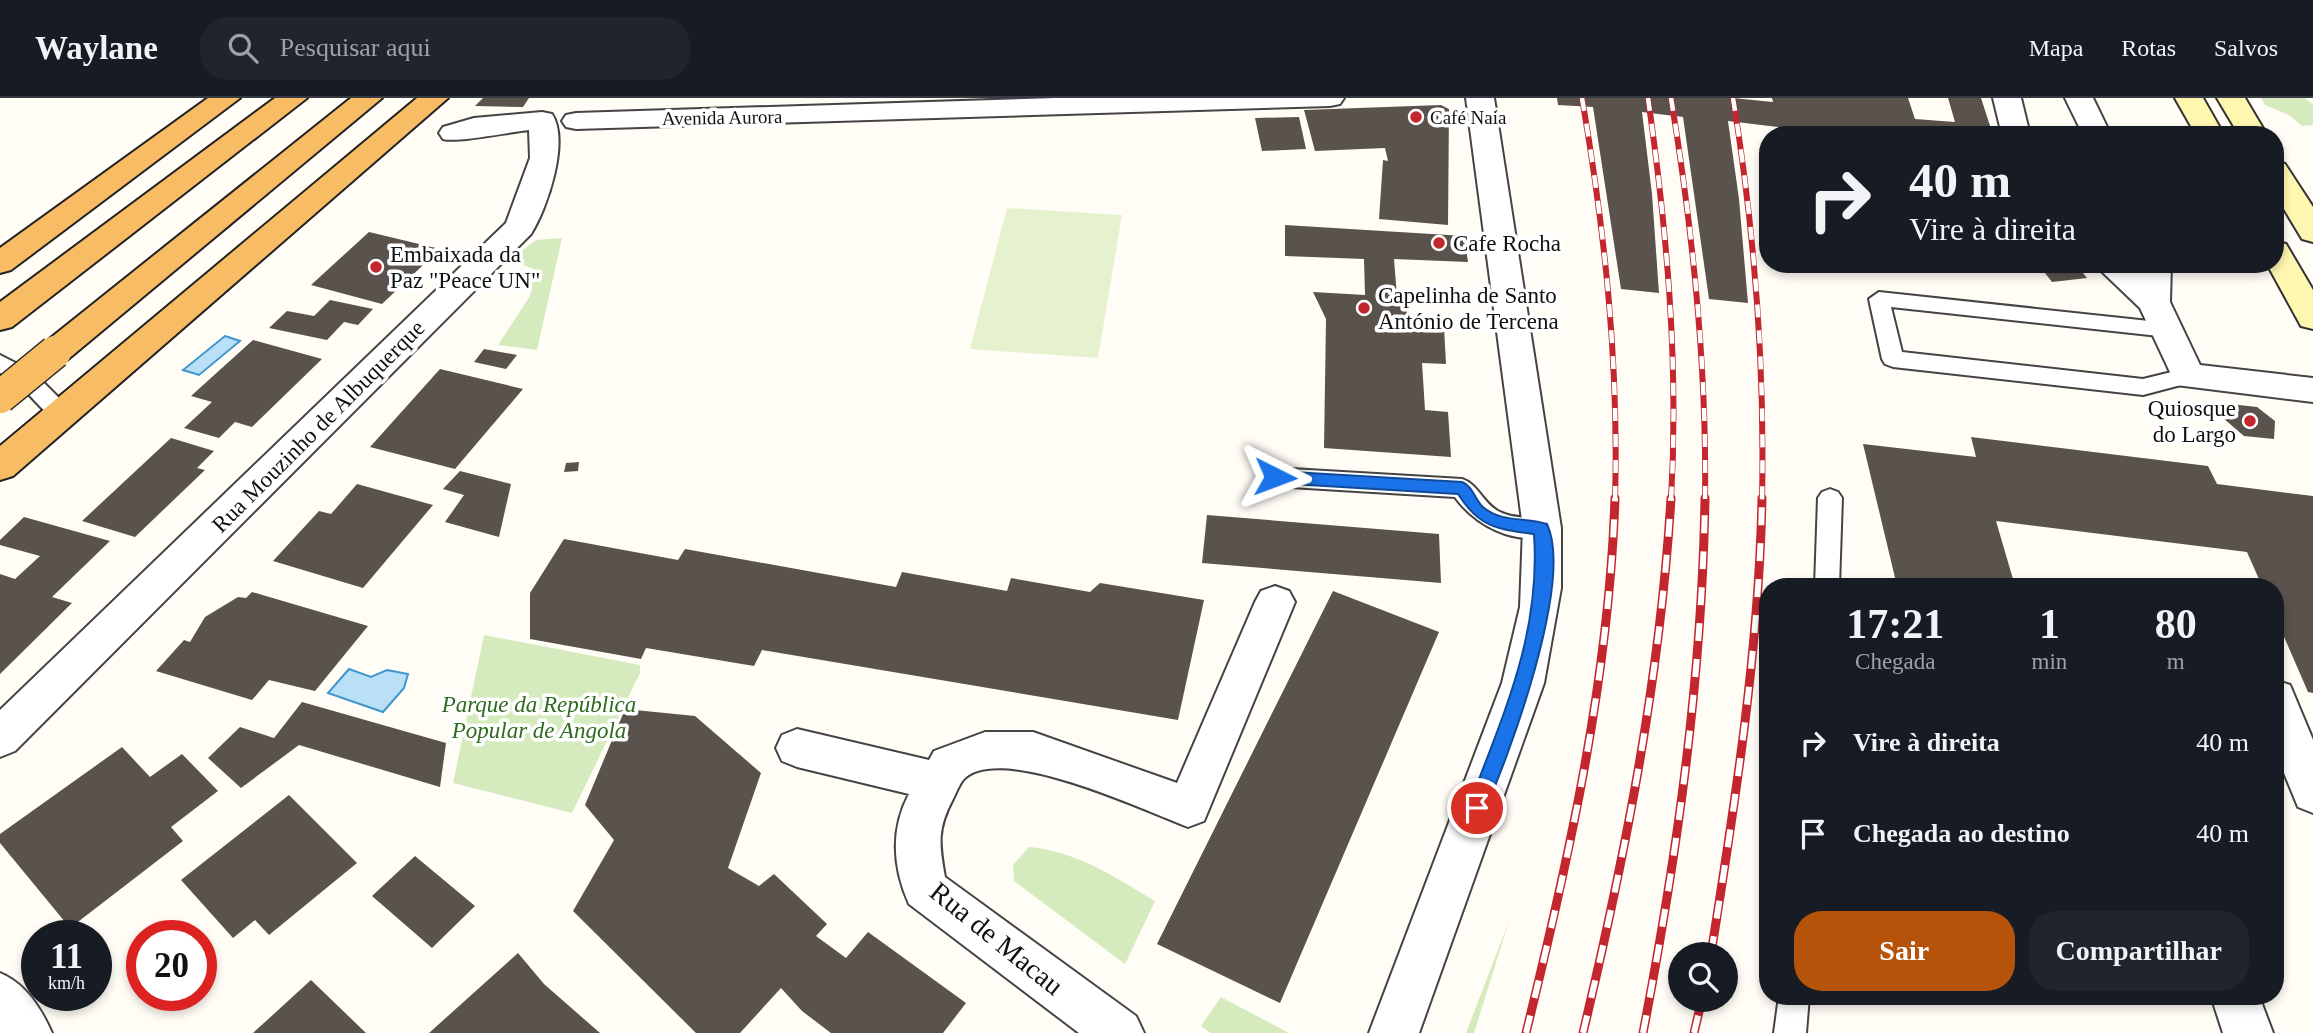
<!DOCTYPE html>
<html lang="pt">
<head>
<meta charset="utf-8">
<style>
  body { margin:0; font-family:Georgia,serif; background:#20242c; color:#f1f3f6; height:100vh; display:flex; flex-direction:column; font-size:26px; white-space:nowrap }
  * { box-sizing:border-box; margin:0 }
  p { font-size:23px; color:#9ea1a6 }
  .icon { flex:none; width:38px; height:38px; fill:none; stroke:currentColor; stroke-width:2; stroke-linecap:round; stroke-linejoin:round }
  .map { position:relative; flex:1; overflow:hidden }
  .details { position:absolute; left:1759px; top:480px; width:525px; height:427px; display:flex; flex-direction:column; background:#171b24; border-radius:28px; box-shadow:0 4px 10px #0003 }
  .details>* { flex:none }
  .banner { position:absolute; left:1759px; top:28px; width:525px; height:147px; border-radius:28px; box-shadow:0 4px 10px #0003; background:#171b24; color:#f1f3f6; overflow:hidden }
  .controls { position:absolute; left:1668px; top:844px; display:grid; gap:14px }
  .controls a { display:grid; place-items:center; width:70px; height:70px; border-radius:50%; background:#171b24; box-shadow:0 4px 10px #0003; font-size:35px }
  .speed { position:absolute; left:21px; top:822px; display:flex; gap:14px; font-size:35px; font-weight:700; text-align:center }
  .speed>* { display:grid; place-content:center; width:91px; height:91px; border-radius:50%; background:#171b24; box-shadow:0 4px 10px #0003; line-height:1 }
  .speed small { font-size:18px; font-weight:400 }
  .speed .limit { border:10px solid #d22; background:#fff; color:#111 }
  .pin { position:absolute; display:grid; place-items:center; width:60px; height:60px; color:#fff; margin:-30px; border:4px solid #fff; border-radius:50%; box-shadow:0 2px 7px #0007 }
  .me { position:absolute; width:77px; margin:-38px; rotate:93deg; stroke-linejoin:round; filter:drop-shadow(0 0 5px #0008) }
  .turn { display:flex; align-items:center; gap:24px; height:147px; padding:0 35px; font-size:32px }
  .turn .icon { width:91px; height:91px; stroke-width:2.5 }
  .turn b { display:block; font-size:49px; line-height:60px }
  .eta { display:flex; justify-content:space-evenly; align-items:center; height:119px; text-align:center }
  .eta b { font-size:42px; font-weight:600; line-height:49px }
  .action { display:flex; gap:14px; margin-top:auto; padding:14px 35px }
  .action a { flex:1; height:80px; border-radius:28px; background:#b45309; color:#fff; font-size:28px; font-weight:600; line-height:80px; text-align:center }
  .action a+a { background:#20242c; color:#f1f3f6 }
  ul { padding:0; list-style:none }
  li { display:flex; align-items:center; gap:21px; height:91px; padding:0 35px }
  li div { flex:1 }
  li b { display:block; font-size:26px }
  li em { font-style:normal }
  header { display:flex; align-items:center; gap:42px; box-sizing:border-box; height:98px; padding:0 35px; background:#171b24; border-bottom:2px solid #363941 }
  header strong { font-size:33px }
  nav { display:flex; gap:38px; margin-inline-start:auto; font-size:24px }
  .search { width:490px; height:63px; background:#20242c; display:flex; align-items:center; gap:18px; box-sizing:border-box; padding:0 24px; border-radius:28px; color:#9ea1a6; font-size:26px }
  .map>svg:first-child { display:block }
  .green { fill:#d5ebbd }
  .pitch { fill:#e6f2cf }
  .water { fill:#b9e0f7; stroke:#3f96cf; stroke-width:2 }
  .building { fill:#5a524d }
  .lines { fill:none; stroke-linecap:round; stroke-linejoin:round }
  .service-casing { stroke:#444; stroke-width:4 }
  .minor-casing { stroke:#444; stroke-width:4 }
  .tertiary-casing { stroke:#444; stroke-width:4 }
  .secondary-casing { stroke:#333; stroke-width:4 }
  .trunk-casing { stroke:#222; stroke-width:4 }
  .service { fill:#fff; fill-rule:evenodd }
  .minor { fill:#fff; fill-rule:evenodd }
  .tertiary { fill:#fff; fill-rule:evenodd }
  .secondary { fill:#fff6b0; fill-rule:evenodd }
  .trunk { fill:#f7bc64; fill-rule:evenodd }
  .rail-far1-casing { stroke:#c4262e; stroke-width:6 }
  .rail-casing { stroke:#c4262e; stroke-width:9 }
  .rail-far1 { stroke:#fff; stroke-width:4.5; stroke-dasharray:13; stroke-linecap:butt }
  .rail { stroke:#fff; stroke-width:6; stroke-dasharray:18; stroke-linecap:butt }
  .trunk-bridge-casing { stroke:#222; stroke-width:35; stroke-linecap:butt }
  .trunk-bridge { stroke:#f7bc64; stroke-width:32 }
  .route { fill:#1a73e8; stroke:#114b97; stroke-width:2 }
  .poi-dot { fill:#c4262e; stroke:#fff; stroke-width:2.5 }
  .labels { text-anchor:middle; stroke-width:7; stroke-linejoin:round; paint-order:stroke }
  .far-street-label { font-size:19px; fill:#111; stroke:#fff }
  .far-poi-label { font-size:19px; fill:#111; stroke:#fff; text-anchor:start }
  .poi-label { font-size:23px; fill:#111; stroke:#fff; text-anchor:start }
  .street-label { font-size:23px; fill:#111; stroke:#fff }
  .park-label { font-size:23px; font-style:italic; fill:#2f6b1f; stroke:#fff }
  .near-street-label { font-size:28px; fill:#111; stroke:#fff }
</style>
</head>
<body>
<header>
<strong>Waylane</strong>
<div class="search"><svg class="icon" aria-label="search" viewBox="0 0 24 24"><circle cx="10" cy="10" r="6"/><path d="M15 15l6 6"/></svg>Pesquisar aqui</div>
<nav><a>Mapa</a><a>Rotas</a><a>Salvos</a></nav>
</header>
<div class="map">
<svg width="2313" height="935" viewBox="0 0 2313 935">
  <rect width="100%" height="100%" fill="#fffdf5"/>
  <path class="green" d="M2261,0H2305L2313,7V27L2302,28L2289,17L2265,7Z
    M562,140L537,252L498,247L530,198L535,172L511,161L536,142Z
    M484,537L640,567V575L572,715L453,685Z
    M1029,749C1076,753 1115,779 1155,803L1125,866L1014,783L1013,767Z
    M1509,823L1474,935H1466Z
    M1221,899L1289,935H1211L1201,928Z"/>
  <path class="pitch" d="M1007,110L1122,117L1098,260L970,251Z"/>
  <path class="water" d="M225,238L240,243L199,277L183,272Z
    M349,571L371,579L387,572L408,576L404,590L383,614L328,595Z"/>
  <path class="building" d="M483,0H529L523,9L475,8Z
    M1557,0H1733L1773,4L1772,0H1908L1915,21L1955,24L1948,0H1981L1993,37H1780L1778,29L1728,23L1739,101L1748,205L1709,201L1683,19L1642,14L1652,96L1659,195L1621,191L1593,9L1558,7Z
    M1441,7L1449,11L1448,127L1379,121L1383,62L1388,63L1385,50L1315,53L1304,12Z
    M1299,19L1306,51L1262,53L1255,20Z
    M1285,127L1464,138L1468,164L1394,161L1397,199L1406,200L1408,226L1444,229L1446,266L1422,265L1425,312L1448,314L1451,359L1324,350L1326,221L1313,194L1365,197L1364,161L1285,158Z
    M369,134L440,151L382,206L311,187Z
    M2038,166H2076L2087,180L2052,184Z
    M330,202L373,211L358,227L344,224L327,242L269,230L287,213L314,218Z
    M253,242L322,261L252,329L235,324L219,340L184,330L212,304L191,298Z
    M484,251L517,257L506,271L474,264Z
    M440,271L523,291L455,371L370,349Z
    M2230,306L2257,309L2275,323L2274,341L2244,338L2223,320Z
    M1971,339L2208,368L2217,386L2313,398V595L2308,594L2275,518V488H2262L2247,454L1996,423L2015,488H1897L1863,346L1976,359Z
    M171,340L214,353L197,370L205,372L135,439L82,423Z
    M579,364L578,373L564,374L566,365Z
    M460,373L511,386L499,439L445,424L464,397L443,391Z
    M357,386L433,407L363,490L273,463L319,413L331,416Z
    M1207,417L1439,436L1441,485L1202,465Z
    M24,419L110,443L52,499L72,505L0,576V476L15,481L40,458L0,447V442Z
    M564,441L678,462L685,451L896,489L902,474L1007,493L1011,480L1090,494L1100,485L1204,502L1178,622L762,552L754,568L646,550L641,561L530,541V495Z
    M1333,493L1439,534L1280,905L1157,846Z
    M252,494L368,528L315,593L269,582L252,602L156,573L184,542L190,544L205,519L238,499L246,500Z
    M302,604L446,645L440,689L299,647L241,690L208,660L240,629L274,640Z
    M625,611L695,618L761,675L728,770L759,788L774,776L827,826L816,838L846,860L868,834L966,905L943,935H831L802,913L781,890L740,935H696L573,813L614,742L585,707Z
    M122,649L150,679L182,656L218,693L171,729L183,743L70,830L0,745V736Z
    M289,697L357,765L269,837L255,822L233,840L181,782Z
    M415,758L475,808L432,850L372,798Z
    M518,855L544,886L600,935H429Z
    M311,882L366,935H253Z"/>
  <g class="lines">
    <g class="service-casing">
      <path id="service" d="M1879,194L2168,225L2175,227L2179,232L2175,237L2168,239L1891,209L1902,254L2143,281L2188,270L2196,273L2199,278L2196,283L2143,297L1893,269L1885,266L1882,261L1869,201Z
        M0,257L33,274L69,310L72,316L69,322H53L17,284L0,275Z
        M1274,370L1462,381C1478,386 1484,407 1500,414C1515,422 1534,418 1550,423L1554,430L1550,437C1514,448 1475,427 1455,399L1274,388L1266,385L1262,379L1266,373Z
        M1830,391L1838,394L1842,400L1839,488H1815L1818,400L1822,394Z
        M1779,898H1809L1806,935H1774Z"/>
    </g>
    <g class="minor-casing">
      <path id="minor" d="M1055,0H1344L1340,6L1330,8L576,31L566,29L562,23L566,17L576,15Z
        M1466,0H1494L1561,430V490L1544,585L1419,935H1369L1502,585L1520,509L1523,430Z
        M1993,0H2021L2030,37H2002Z
        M2065,0H2093L2111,37H2083Z
        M542,14L552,16C570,43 547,111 531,136L15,653L0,659V612L506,125L530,60L529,32C509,34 457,45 443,41L439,35L443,29L474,20Z
        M2094,166H2130L2139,174V166H2171L2170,204L2200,267L2313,280V304L2176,287L2140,210Z
        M1275,488L1289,493L1295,504L1204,723L1188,729C1146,713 998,643 963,682C959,687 956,695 953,701C937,731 939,746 945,779L1136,918L1144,935H1079L909,806C893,770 890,732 909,696L797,669L782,663L776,650L782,637L797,631L929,662L934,653L985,634H1033L1177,685L1255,504L1261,493Z
        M2275,582L2290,587L2313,642V715L2298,709L2275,653Z
        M2211,898H2259L2273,935H2223Z"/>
    </g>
    <g class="tertiary-casing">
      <path id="tertiary" d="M0,875C25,885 41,910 52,935H0Z"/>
    </g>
    <g class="secondary-casing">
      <path id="secondary" d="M2175,0H2203L2224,37H2196Z
        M2217,0H2245L2267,37H2239Z
        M2275,63L2285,66L2313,109V144L2302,141L2275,96Z
        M2275,143L2286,146L2313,192V231L2301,228L2267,166H2275Z"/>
    </g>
    <g class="trunk-casing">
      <path id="trunk" d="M208,0H240L11,172L0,175V150Z
        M275,0H307L12,229L0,232V204Z
        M351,0H382L67,262L55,266L43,262L38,254L43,246Z
        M417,0H448L13,378L0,382V348Z"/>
    </g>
    <use href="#service" class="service"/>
    <use href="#minor" class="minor"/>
    <use href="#tertiary" class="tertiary"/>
    <use href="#secondary" class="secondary"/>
    <use href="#trunk" class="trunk"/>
    <g class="rail-far1-casing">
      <path id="rail-far1" d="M1582,0C1605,134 1619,266 1615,402
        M1648,0C1667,134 1679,266 1671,402
        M1671,0C1693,134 1707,266 1705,402
        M1733,0C1755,136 1765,265 1762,402"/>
    </g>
    <g class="rail-casing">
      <path id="rail" d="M1711,856C1735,705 1759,553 1762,400
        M1526,935C1569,760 1609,581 1615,400
        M1583,935C1625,758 1660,582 1671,400
        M1643,935C1677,758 1702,581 1705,400
        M1694,935L1702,901"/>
    </g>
    <use href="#rail-far1" class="rail-far1"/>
    <use href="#rail" class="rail"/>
    <g class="trunk-bridge-casing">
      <path id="trunk-bridge" d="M0,299L55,254"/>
    </g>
    <use href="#trunk-bridge" class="trunk-bridge"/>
  </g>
  <path class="route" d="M1275,373L1462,384C1473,388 1475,402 1483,409C1501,425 1526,419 1547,426C1574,483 1509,659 1483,716H1471L1468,710C1503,616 1541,538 1534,436C1496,431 1479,429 1458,396L1275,385L1267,379Z"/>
  <g class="poi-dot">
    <circle cx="1416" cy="19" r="7"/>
    <circle cx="1439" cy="145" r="7"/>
    <circle cx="376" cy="169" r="7"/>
    <circle cx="1364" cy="210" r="7"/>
    <circle cx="2250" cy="323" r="7"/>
  </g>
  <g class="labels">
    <g class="far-street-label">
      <text transform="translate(722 19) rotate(-1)" y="7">Avenida Aurora</text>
    </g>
    <g class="far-poi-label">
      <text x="1430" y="26">Café Naia</text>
    </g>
    <g class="poi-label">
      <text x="1453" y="153">Cafe Rocha</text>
      <text x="390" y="164">Embaixada da<tspan x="390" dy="26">Paz "Peace UN"</tspan></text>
      <text x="1378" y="205">Capelinha de Santo<tspan x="1378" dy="26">António de Tercena</tspan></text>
      <text x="2236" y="318" text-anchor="end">Quiosque<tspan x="2236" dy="26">do Largo</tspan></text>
    </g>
    <g class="street-label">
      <text transform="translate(318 328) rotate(-45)" y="8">Rua Mouzinho de Albuquerque</text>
    </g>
    <g class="park-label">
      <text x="539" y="614">Parque da República<tspan x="539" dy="26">Popular de Angola</tspan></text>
    </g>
    <g class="near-street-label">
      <text transform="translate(997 840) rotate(39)" y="10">Rua de Macau</text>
    </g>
  </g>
</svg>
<div class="controls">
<a><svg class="icon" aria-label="search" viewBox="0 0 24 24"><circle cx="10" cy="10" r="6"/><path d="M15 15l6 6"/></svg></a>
</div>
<div class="speed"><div>11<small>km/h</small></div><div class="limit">20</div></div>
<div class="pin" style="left:1477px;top:710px;background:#d93025"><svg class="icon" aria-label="arrive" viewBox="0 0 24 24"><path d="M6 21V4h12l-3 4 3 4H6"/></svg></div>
<svg class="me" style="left:1275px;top:379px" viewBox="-20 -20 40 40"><path d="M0-17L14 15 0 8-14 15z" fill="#1a73e8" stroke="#fff" stroke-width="4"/></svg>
<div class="banner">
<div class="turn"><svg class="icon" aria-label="right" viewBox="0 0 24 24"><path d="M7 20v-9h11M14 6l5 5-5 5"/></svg><div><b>40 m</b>Vire à direita</div></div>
</div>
<section class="details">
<div class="eta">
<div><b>17:21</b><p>Chegada</p></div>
<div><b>1</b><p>min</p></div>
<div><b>80</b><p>m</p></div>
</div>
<ul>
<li><svg class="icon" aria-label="right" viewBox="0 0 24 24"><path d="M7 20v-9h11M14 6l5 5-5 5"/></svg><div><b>Vire à direita</b></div><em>40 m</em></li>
<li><svg class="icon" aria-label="arrive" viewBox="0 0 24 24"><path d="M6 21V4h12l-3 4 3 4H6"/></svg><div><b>Chegada ao destino</b></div><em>40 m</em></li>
</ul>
<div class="action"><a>Sair</a><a>Compartilhar</a></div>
</section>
</div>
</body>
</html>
